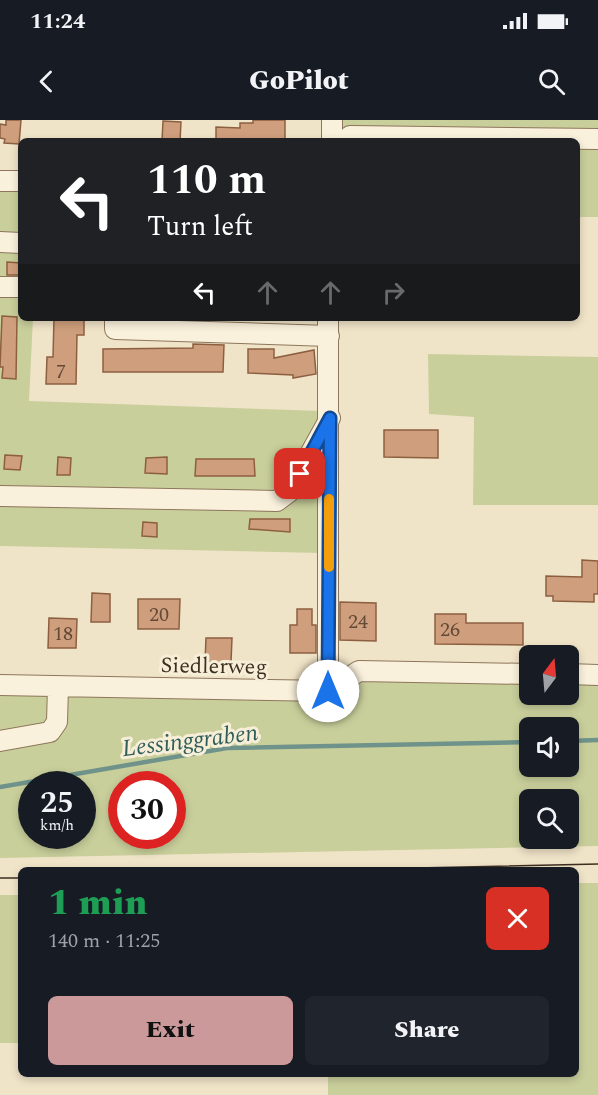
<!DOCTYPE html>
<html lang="en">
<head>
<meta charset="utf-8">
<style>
  body { margin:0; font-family:Spectral,serif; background:#20242c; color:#f1f3f6; height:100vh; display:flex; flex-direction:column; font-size:22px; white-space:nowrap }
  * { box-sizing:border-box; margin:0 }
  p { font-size:20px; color:#9ea1a6 }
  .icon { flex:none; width:33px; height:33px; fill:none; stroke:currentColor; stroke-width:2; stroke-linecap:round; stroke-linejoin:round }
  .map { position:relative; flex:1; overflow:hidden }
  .panel { position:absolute; left:18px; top:747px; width:561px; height:210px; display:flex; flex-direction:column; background:#171b24; border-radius:9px; box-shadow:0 3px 9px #0003 }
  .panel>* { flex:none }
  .banner { position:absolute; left:18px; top:18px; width:562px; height:183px; border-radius:9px; box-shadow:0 3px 9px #0003; background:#202124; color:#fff; overflow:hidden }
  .needle { width:39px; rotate:16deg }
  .controls { position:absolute; left:519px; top:525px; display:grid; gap:12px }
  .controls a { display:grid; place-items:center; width:60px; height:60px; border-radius:9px; background:#171b24; box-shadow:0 3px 9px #0003; font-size:30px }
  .speed { position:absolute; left:18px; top:651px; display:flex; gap:12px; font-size:30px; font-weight:700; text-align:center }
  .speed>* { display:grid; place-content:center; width:78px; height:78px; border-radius:50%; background:#171b24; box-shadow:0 3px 9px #0003; line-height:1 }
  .speed small { font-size:15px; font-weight:400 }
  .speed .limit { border:9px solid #d22; background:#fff; color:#111 }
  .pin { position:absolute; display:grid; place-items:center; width:51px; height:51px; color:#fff; margin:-26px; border-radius:12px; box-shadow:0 3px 9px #0006 }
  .me { position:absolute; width:66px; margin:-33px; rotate:0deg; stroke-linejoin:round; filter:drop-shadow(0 0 4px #0008) }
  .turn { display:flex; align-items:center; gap:21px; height:126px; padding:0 30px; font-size:27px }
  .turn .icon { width:78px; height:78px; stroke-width:2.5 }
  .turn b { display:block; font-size:42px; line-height:51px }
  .lanes { display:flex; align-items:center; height:57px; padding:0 30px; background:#0003; justify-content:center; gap:30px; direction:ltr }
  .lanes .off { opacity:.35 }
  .round { display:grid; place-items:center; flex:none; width:63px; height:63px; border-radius:9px; background:#20242c }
  .summary { display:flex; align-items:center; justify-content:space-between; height:102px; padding:0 30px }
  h1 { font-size:36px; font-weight:800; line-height:45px; color:#1e9e55 }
  .action { display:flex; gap:12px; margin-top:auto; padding:12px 30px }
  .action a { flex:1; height:69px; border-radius:9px; background:#cc999b; color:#111; font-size:24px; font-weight:800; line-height:69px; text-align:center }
  .action a+a { background:#20242c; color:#f1f3f6 }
  .status { display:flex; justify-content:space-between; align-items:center; height:42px; padding:0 30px; background:#171b24; direction:ltr }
  .status svg { height:16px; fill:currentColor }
  header { display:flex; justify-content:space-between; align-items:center; height:78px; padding:0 30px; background:#171b24; font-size:27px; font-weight:800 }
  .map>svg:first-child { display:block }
  .green { fill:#c9cf9b; fill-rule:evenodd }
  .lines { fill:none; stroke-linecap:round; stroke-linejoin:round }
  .stream { stroke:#6f938a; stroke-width:4.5 }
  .building { fill:#cf9f7d; stroke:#8d5f41; stroke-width:1.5 }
  .minor-casing { stroke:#8d765c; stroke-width:22 }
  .minor { stroke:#faf1dc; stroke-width:20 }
  .tram { stroke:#3d2e20; stroke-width:1.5 }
  .route-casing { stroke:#114b97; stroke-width:15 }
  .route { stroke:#1a73e8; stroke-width:10 }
  .slow { stroke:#f59e0b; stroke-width:10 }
  .labels { text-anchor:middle; stroke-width:6; stroke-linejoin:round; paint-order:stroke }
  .number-label { font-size:20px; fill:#624a37 }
  .street-label { font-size:22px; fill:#3d2e20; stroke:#f7eed8 }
  .water-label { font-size:24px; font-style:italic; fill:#2f5d5a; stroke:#f7eed8 }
</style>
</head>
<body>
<div class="status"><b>11:24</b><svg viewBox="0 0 49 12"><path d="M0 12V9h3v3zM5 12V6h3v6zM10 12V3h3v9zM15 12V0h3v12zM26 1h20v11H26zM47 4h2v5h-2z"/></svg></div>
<header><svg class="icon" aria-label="back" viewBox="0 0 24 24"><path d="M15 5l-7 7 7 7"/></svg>GoPilot<svg class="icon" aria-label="search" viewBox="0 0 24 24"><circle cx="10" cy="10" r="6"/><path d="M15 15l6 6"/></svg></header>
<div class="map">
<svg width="598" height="975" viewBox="0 0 598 975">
  <rect width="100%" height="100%" fill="#f0e4c8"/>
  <path class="green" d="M339,0H598V97H578V21H339Z
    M0,71L21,72V198H33L29,281L322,291L321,433L0,426Z
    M428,234L598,237V385H473L474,297L429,294Z
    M363,558L529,560L530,574H568L569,561H598V726L0,738V574L325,578ZM530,608H568V646H530ZM32,664H82V716H32ZM122,664H172V716H122ZM530,680H568V718H530Z
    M576,763H598V975H328V954H576Z
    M0,775H21V923H0Z"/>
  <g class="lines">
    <path class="stream" d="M568,621L598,620
      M0,667L227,628L530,622"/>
  </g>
  <path class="building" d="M6,0H21L19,24L4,23L5,19L0,18V4L6,5Z
    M253,0H285V21H216V7L240,8V3H253Z
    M163,1L181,2L180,21H162Z
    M7,142L21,143V155H7Z
    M2,196L17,197L16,259L2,258L3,247H0Z
    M54,198H84V215H77L76,264H46L47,237H53Z
    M193,224L224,225L223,252H103V229L193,228Z
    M248,229H274V238L314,230L316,254L293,258V255L248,253Z
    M384,310H438V338L384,337Z
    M5,335L22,336L20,350L4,349Z
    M58,337L71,338L70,355H57Z
    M167,337V354L145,353L146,338Z
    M196,339H254L255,356H195Z
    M250,399H290V412L249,409Z
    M143,402L157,403V417L142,416Z
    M582,440L598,441V474H594V482L553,481V476H546V456L582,457Z
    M92,473L110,474V502H91Z
    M138,479H180L179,509H138Z
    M340,482L376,483V521L340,520Z
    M297,489H312V505H316V533H290V505H297Z
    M435,494H466V503H523V525L435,524Z
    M49,498L77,499L76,528H48Z
    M206,518H232L231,542H205Z"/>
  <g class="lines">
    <g class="minor-casing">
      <path id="minor" d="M332,0V21
        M350,16L598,19
        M0,61H21
        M0,122L21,123
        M0,167H21
        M115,198V209L329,216
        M0,376L277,381L289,372L330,298
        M568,554L598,555
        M0,565L328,571L359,551L530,554
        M328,571V198
        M0,621L50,612L57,602L58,567"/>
    </g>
    <use href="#minor" class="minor"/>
    <path class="tram" d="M322,750L598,744
      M0,758H21"/>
  </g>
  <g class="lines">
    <g class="route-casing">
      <path id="route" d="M300,354L330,298L328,571"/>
    </g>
    <use href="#route" class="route"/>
    <path class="slow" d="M329,447V379"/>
  </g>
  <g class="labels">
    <g class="number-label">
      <text x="61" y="258">7</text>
      <text x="159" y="501">20</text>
      <text x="358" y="508">24</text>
      <text x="450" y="516">26</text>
      <text x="63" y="520">18</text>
    </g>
    <g class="street-label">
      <text transform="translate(214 545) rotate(1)" y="8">Siedlerweg</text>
    </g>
    <g class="water-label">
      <text transform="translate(190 620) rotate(-7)" y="8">Lessinggraben</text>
    </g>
  </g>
</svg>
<div class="controls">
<a><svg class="needle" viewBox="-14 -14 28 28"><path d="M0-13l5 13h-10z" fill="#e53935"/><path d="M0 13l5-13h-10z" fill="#9ea1a6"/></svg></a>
<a><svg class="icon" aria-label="sound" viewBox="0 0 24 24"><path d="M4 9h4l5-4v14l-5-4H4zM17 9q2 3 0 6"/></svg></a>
<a><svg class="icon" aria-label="search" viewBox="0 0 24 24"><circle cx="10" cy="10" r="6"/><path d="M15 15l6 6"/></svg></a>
</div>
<div class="speed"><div>25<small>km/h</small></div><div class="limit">30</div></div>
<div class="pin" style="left:300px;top:354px;background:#d93025"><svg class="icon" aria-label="arrive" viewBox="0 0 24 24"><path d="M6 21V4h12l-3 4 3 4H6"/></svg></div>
<svg class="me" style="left:328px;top:571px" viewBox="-20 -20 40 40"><circle r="19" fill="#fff"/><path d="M0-13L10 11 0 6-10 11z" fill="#1a73e8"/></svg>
<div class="banner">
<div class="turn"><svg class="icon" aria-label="left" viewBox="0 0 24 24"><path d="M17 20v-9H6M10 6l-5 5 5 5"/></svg><div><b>110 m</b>Turn left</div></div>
<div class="lanes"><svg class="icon" aria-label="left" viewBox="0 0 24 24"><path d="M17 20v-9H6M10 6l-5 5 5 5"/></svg><svg class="icon off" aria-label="ahead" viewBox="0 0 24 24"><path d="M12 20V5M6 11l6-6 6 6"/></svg><svg class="icon off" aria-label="ahead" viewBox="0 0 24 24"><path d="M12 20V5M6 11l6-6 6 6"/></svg><svg class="icon off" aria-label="right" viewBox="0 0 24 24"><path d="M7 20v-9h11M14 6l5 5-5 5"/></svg></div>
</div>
<section class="panel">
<div class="summary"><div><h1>1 min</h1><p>140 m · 11:25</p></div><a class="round" style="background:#d93025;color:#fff"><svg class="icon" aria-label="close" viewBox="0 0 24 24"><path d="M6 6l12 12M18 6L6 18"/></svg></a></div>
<div class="action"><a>Exit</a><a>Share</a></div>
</section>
</div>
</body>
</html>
